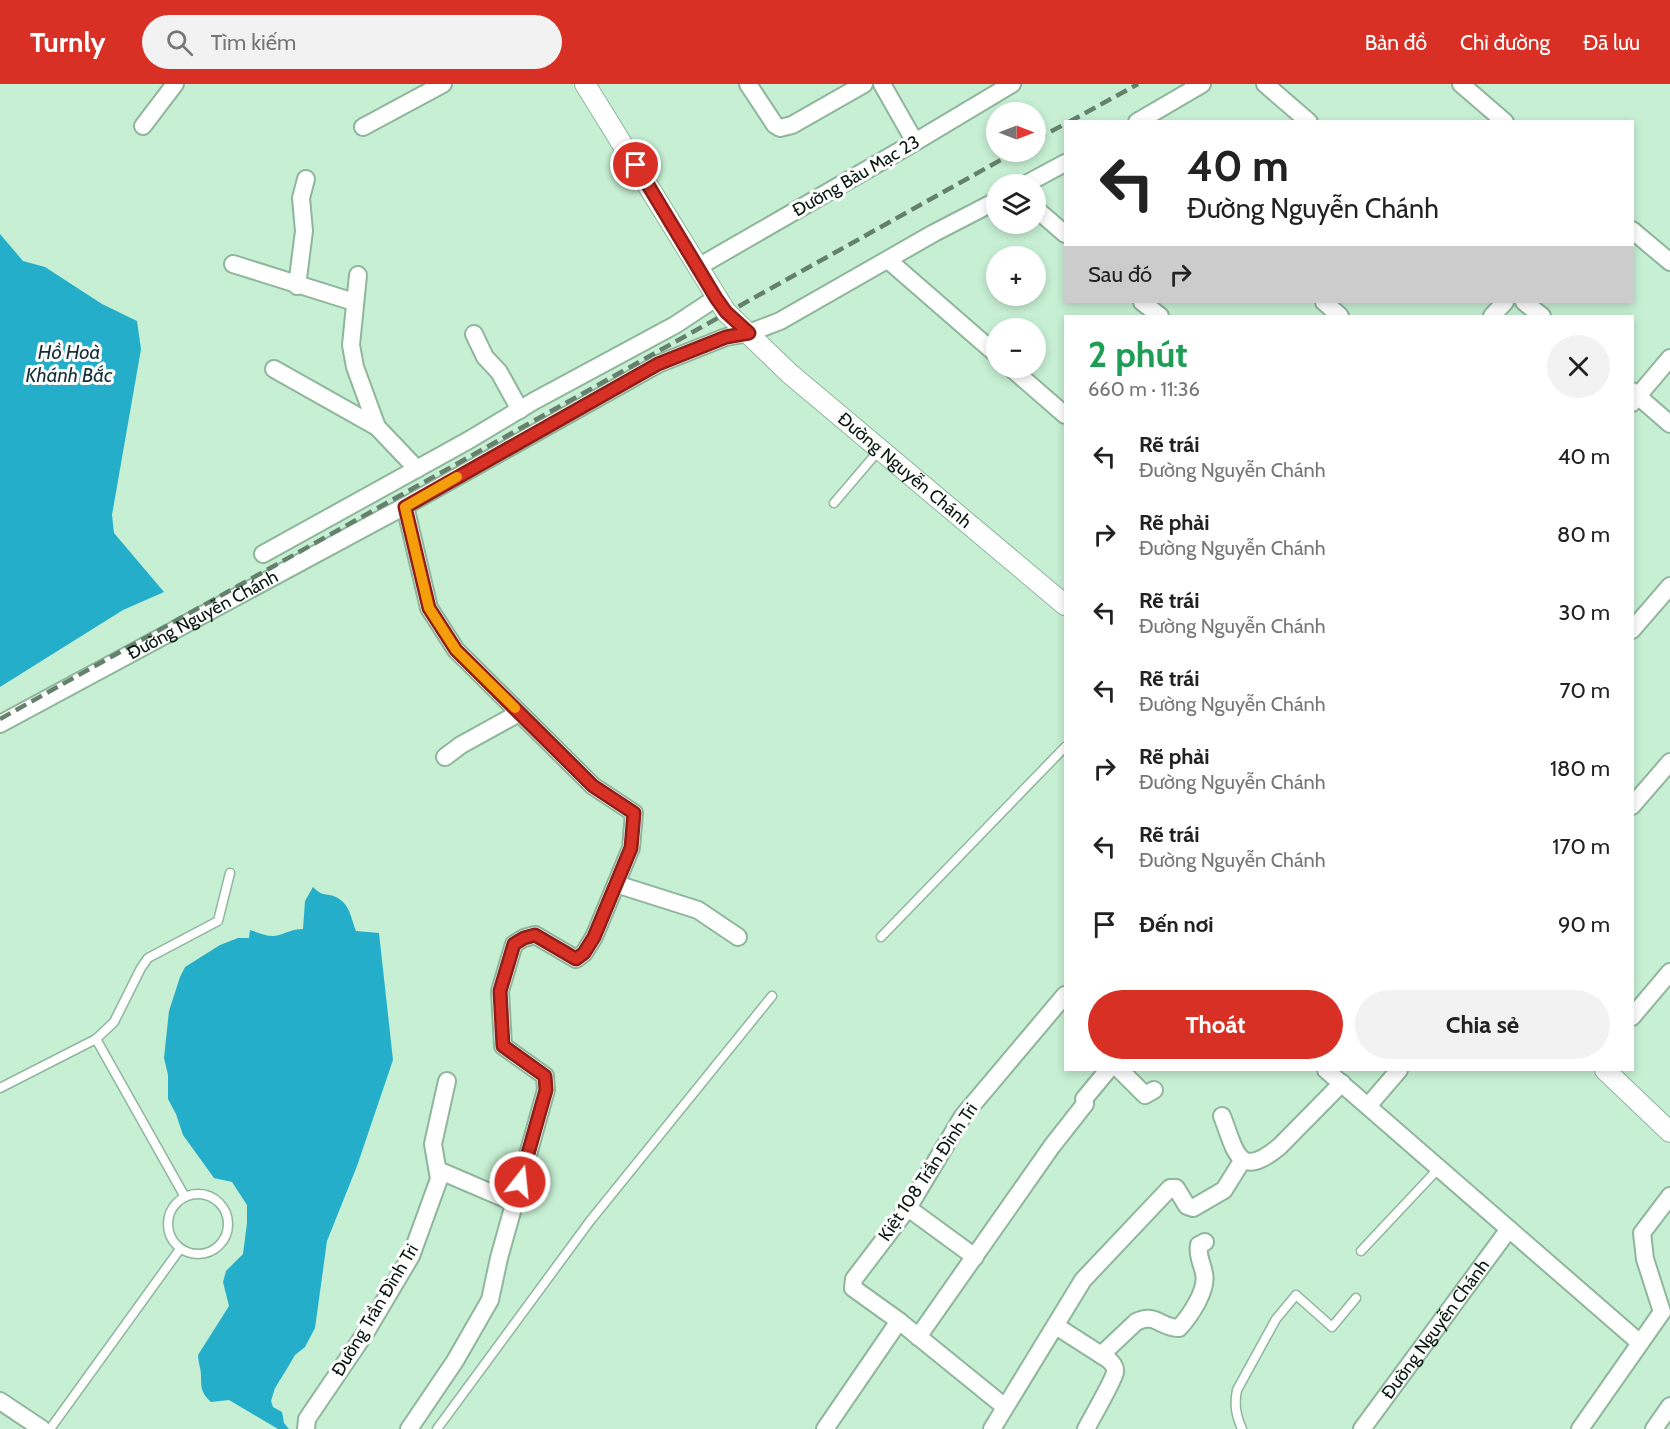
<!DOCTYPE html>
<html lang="vi">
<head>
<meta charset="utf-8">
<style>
  body { margin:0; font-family:Cabin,sans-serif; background:#f2f2f2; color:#222; height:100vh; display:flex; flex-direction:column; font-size:22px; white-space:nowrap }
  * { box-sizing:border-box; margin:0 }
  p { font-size:20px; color:#767676 }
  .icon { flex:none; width:33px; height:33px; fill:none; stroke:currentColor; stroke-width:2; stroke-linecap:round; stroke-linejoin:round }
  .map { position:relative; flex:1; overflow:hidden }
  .drawer { position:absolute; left:1064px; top:231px; width:570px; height:756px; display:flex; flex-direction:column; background:#fff; border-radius:0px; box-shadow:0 3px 9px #0003 }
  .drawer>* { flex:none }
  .hud { position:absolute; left:1064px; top:36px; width:570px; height:183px; border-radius:0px; box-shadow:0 3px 9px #0003; background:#fff; color:#222; overflow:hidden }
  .needle { width:39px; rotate:90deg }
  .buttons { position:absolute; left:986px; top:18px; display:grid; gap:12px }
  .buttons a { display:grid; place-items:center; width:60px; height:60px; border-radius:50%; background:#fff; box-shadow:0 3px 9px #0003; font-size:30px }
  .pin { position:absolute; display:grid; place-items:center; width:51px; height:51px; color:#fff; margin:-26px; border:3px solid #fff; border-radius:50%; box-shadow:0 2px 6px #0007 }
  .me { position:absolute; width:66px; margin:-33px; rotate:16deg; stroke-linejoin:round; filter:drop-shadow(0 0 4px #0008) }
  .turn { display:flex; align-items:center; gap:21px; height:126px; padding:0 24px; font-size:27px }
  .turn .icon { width:78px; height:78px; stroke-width:2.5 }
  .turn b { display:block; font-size:42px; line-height:51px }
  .then { display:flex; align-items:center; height:57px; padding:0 24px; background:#0003; gap:12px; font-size:22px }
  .round { display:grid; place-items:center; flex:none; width:63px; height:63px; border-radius:32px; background:#f2f2f2 }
  .overview { display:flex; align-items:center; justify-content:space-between; height:102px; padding:0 24px }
  h1 { font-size:36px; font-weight:800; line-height:45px; color:#1e9e55 }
  .button { display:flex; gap:12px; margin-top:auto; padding:12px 24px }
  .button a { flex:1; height:69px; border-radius:36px; background:#d93025; color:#fff; font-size:24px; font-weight:800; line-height:69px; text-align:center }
  .button a+a { background:#f2f2f2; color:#222 }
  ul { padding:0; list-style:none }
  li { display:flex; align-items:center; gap:18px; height:78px; padding:0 24px }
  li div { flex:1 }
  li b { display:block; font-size:22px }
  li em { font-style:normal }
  header { display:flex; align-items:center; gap:36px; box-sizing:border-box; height:84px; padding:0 30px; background:#d93025; color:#fff }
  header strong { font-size:28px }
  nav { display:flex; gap:33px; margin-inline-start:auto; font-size:21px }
  .search { width:420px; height:54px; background:#f2f2f2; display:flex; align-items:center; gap:15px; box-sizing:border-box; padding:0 21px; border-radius:33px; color:#767676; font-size:22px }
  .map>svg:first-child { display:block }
  .water { fill:#25aec9 }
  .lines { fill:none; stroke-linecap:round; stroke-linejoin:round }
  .service-casing { stroke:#8fb69c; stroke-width:11 }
  .minor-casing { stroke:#8fb69c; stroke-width:20 }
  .tertiary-casing { stroke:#8fb69c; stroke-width:22 }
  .service { stroke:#fff; stroke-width:8 }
  .minor { stroke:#fff; stroke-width:16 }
  .tertiary { stroke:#fff; stroke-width:20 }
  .rail { stroke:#65816e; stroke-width:4.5; stroke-dasharray:12 6; stroke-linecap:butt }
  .route-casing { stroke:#8d1f18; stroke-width:15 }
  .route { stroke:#d93025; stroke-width:10 }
  .slow { stroke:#f59e0b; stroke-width:10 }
  .labels { text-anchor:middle; stroke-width:6; stroke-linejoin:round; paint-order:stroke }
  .street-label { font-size:18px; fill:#0a190f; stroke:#fff }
  .water-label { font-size:20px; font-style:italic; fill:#142f36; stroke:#fff }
</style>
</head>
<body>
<header>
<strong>Turnly</strong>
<div class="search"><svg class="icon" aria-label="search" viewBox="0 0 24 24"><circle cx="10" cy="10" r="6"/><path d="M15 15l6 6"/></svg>Tìm kiếm</div>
<nav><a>Bản đồ</a><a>Chỉ đường</a><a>Đã lưu</a></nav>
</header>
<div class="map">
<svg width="1670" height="1345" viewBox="0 0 1670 1345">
  <rect width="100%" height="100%" fill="#c6efd3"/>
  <path class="water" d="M0,150L23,177L45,183L102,220L137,237L141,265L112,431L114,449L164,508L123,526L0,603Z
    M313,803C324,814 325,808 336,813C350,820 351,834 356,847L379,849L393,976L357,1082L327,1157L315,1244L305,1263L295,1271L288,1283L275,1304L271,1317L273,1323L282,1328L284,1339L289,1345H278L229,1316L211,1318C201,1309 201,1303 201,1291C201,1285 198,1278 198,1271L229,1222L223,1198L226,1187L243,1170L247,1139V1121L232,1098L214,1094L183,1051L176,1030L168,1015V991L164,974L169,927L180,893L185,883L220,861L238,854H249L250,846C259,849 270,854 279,851C289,848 293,845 303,845L305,817Z"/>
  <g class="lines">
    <g class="service-casing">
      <path id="service" d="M834,419L880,365
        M881,853L1065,663
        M96,955L114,938L141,884L148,874L218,837L230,789
        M0,1004L96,955L185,1113
        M168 1140a30 30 0 1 1 60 0a30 30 0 1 1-60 0Z
        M1361,1167L1439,1084
        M50,1345L180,1165
        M437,1345L590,1137L772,912
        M1242,1345C1236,1331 1234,1321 1237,1306L1276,1235L1296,1211L1332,1243L1356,1214"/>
    </g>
    <g class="minor-casing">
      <g id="minor">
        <path d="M748,0L775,41L780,44L792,41L864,0"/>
        <path d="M882,0L915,58"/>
        <path d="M1265,0L1309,38"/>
        <path d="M1461,0L1505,38"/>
        <path d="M1137,38L1202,0"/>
        <path d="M143,42L175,0"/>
        <path d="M363,43L443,0"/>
        <path d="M1026,100L1065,79"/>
        <path d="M1035,124L1065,150"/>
        <path d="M1632,146L1670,178"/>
        <path d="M888,176L996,270"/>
        <path d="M233,180L354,218"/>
        <path d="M698,183L915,58L1012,0"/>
        <path d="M358,191L351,261L355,283L377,343"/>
        <path d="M297,202L304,147L301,114L306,95"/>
        <path d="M1142,218L1160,232"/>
        <path d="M1324,218L1340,232"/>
        <path d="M1524,218L1542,232"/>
        <path d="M1492,232L1505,218"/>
        <path d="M474,250L485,273L499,288L520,326"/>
        <path d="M1011,284L1065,331"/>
        <path d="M274,285L377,343L417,385"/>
        <path d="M1632,307L1670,340"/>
        <path d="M1632,319L1670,274"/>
        <path d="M405,422L429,524L456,566L593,702L634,729L631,764L594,853L584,869L576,875L535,851L524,854L514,860L500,907L503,962L545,992L546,1006L499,1174L490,1216L455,1277L409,1345"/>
        <path d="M263,470L469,356L534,317L675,241L716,214"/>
        <path d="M1632,546L1670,502"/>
        <path id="s1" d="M0,640L405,422L658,280L726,253L749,249L780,237L934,149L996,117"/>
        <path d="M445,673L461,661L519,629"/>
        <path d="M1632,722L1670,678"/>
        <path d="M616,800L698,826L738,853"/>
        <path d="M1632,933L1670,888"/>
        <path d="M1120,986L1145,1011L1154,1006"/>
        <path d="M1326,986L1640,1259"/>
        <path d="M1368,1022L1399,986"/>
        <path d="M1222,1032C1236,1068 1238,1097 1280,1062L1342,999"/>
        <path d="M438,1086L515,1119"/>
        <path d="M908,1124L975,1173"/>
        <path d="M1056,1242L1109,1276C1112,1279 1116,1283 1115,1288C1114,1296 1091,1335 1086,1345"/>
        <path d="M918,1253L1052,1062L1085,1020L1084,1015L1108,986"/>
        <path d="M1101,1271L1136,1238C1156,1228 1160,1244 1179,1244C1190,1232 1208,1206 1204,1189C1202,1179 1197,1172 1199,1161L1205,1158"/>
        <path d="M0,1317L42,1345"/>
        <path d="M1005,1323L899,1237L853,1204L854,1195L908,1124L963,1032L1065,911"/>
        <path d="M306,1345L307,1335L366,1248L411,1172L439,1095L433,1060L447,997"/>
        <path d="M825,1345L899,1237"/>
        <path d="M992,1345L1083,1196L1170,1104H1176L1187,1122L1193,1124L1224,1106L1242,1077"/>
        <path id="s2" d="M1362,1345L1509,1145"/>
        <path d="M1580,1345L1662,1228L1645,1175L1642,1149L1670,1112"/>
        <path d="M1654,1345L1670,1322"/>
      </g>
    </g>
    <g class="tertiary-casing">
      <g id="tertiary">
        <path id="s3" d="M585,0L726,228L789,289L1065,521"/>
        <path d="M1605,986L1670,1048"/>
      </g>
    </g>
    <use href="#service" class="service"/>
    <use href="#minor" class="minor"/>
    <use href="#tertiary" class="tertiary"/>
    <path class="rail" d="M1069,38L1138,0
      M1035,56L1065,40
      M0,635L1015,68"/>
  </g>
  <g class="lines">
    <g class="route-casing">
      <path id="route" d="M520,1098L546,1006L545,992L503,962L500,907L514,860L524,854L535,851L576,875L584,869L594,853L631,764L634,729L593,702L456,566L429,524L405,423L658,280L726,253L749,249L726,228L716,214L636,81"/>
    </g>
    <use href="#route" class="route"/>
    <path class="slow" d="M457,393L405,423L429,524L456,566L515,624"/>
  </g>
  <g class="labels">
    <g class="street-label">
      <text transform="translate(856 92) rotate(-30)" y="6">Đường Bàu Mạc 23</text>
      <text dy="6" stroke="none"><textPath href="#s3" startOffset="507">Đường Nguyễn Chánh</textPath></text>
      <text dy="6" stroke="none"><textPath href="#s1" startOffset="230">Đường Nguyễn Chánh</textPath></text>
      <text transform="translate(928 1088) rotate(-56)" y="6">Kiệt 108 Trần Đình Tri</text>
      <text transform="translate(375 1226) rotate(-59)" y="6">Đường Trần Đình Tri</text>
      <text dy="6" stroke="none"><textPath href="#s2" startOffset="124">Đường Nguyễn Chánh</textPath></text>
    </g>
    <g class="water-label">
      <text x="69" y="275">Hồ Hoà<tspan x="69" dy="23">Khánh Bắc</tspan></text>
    </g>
  </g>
</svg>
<div class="buttons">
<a><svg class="needle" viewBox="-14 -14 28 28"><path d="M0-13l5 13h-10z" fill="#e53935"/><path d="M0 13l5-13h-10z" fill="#767676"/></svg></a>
<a><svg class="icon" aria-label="layers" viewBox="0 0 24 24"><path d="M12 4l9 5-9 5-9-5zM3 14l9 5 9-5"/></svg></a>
<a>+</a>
<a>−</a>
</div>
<div class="pin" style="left:636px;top:81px;background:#d93025"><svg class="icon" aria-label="arrive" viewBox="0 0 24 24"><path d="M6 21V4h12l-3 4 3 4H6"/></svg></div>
<svg class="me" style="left:520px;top:1098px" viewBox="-20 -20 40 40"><circle r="17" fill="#d93025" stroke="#fff" stroke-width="3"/><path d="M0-11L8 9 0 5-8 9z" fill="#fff"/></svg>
<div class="hud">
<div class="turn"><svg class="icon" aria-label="left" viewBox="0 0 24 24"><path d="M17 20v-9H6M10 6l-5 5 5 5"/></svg><div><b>40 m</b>Đường Nguyễn Chánh</div></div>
<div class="then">Sau đó<svg class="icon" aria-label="right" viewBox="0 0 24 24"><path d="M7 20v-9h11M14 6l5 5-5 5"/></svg></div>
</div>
<section class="drawer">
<div class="overview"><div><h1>2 phút</h1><p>660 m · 11:36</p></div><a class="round"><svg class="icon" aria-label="close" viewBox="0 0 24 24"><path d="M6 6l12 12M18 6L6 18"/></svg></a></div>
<ul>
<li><svg class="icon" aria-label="left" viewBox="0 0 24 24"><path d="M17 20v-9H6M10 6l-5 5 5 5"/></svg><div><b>Rẽ trái</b><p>Đường Nguyễn Chánh</p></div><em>40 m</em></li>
<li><svg class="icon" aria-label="right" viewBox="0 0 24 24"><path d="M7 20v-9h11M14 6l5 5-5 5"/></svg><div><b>Rẽ phải</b><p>Đường Nguyễn Chánh</p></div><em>80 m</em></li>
<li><svg class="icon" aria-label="left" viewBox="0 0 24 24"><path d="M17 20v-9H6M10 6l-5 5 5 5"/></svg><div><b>Rẽ trái</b><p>Đường Nguyễn Chánh</p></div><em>30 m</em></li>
<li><svg class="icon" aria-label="left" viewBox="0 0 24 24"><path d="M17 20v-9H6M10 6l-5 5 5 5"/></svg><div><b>Rẽ trái</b><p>Đường Nguyễn Chánh</p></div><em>70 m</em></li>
<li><svg class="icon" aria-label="right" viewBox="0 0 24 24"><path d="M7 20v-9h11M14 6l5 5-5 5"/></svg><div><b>Rẽ phải</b><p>Đường Nguyễn Chánh</p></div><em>180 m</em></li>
<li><svg class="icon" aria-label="left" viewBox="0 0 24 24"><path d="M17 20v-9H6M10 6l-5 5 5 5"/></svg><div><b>Rẽ trái</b><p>Đường Nguyễn Chánh</p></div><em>170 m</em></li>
<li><svg class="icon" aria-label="arrive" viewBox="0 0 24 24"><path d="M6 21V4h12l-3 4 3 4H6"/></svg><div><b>Đến nơi</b></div><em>90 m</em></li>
</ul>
<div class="button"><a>Thoát</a><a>Chia sẻ</a></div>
</section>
</div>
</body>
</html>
